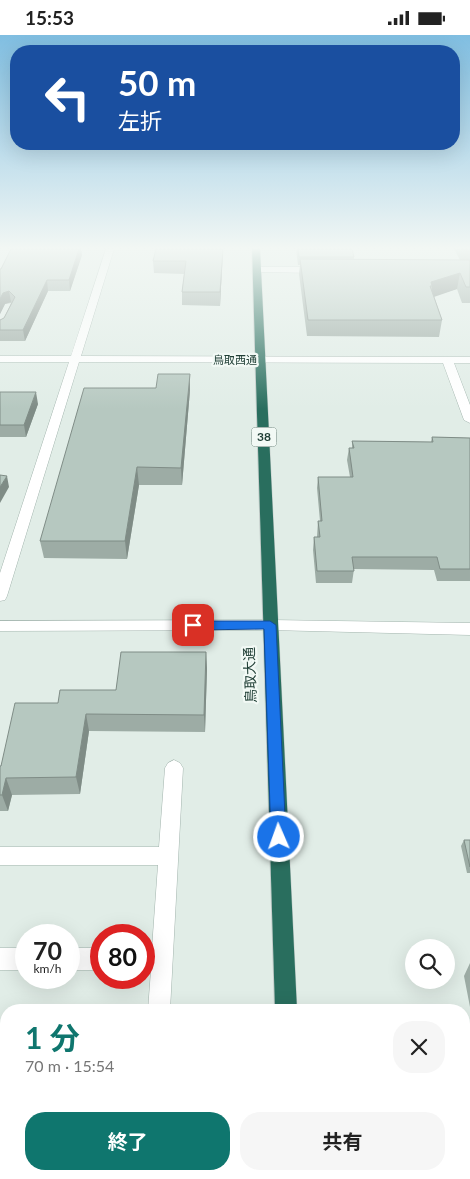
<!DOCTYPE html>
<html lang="ja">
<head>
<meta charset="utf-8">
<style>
  body { margin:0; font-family:Lato,"Noto Sans JP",sans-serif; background:#f6f6f6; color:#222; height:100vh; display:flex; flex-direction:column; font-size:19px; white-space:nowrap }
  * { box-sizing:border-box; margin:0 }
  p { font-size:16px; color:#767676 }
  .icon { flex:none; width:28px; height:28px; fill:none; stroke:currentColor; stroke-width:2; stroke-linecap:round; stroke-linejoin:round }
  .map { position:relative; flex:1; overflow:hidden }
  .side { position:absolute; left:0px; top:969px; width:470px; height:176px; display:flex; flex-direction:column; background:#fff; border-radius:20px 20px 0 0; box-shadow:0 5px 20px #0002 }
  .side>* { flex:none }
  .top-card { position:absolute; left:10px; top:10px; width:450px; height:105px; border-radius:20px; box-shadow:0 5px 20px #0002; background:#1a4fa0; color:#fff; overflow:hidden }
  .controls { position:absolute; left:405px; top:904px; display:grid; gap:10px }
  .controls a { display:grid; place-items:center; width:50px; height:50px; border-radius:50%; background:#fff; box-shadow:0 5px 20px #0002; font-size:25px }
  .speed { position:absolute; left:15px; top:889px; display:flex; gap:10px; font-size:25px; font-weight:700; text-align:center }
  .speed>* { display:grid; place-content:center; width:65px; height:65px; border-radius:50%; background:#fff; box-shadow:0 5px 20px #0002; line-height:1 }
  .speed small { font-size:12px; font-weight:400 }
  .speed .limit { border:8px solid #d22; background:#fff; color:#111 }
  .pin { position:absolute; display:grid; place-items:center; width:42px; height:42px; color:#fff; margin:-21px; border-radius:10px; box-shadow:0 2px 8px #0006 }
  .me { position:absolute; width:55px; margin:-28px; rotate:358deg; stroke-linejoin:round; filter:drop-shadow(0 0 4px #0008) }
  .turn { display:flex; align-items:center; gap:18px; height:105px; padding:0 25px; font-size:22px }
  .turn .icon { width:65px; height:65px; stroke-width:2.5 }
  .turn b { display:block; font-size:35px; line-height:42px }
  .round { display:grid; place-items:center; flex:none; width:52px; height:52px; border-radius:20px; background:#f6f6f6 }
  .headline { display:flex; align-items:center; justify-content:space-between; height:85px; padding:0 25px }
  h1 { font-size:30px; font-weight:700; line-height:38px; color:#0f766e }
  .button { display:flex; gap:10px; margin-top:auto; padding:10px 25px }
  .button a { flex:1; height:58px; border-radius:20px; background:#0f766e; color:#fff; font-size:20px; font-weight:700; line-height:58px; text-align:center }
  .button a+a { background:#f6f6f6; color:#222 }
  .status { display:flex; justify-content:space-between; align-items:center; height:35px; padding:0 25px; background:#fff; direction:ltr }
  .status svg { height:14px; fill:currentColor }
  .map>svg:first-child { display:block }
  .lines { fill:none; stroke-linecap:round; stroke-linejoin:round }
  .minor-casing { stroke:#a3b5ae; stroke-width:1 }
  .highway-casing { stroke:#c1c9c7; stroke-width:1 }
  .minor { fill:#fff; fill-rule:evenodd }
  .highway { fill:#296e5e; fill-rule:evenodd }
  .wall { fill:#9daca5 }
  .shaded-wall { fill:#7f8c86 }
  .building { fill:#b6c8c0; stroke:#7f8c86 }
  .route { fill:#1a73e8; stroke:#114b97 }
  .labels { text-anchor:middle; stroke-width:4.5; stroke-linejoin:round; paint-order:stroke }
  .far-street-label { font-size:11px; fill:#203f36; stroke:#f2f9f5 }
  .shield { fill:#f2f9f5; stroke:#5f776f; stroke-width:1 }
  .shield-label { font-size:12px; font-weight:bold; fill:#203f36 }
  .street-label { font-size:14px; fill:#203f36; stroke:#f2f9f5 }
</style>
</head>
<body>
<div class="status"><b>15:53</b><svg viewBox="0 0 49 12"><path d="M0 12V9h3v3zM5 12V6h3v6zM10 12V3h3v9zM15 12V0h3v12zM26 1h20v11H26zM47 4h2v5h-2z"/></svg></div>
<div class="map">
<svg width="470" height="1144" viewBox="0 0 470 1144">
  <rect width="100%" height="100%" fill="#e1ede7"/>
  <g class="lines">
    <g class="minor-casing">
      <path id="minor" d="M106,214H114L81,321L470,322V328H454L470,370V388L464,385L443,328L79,327L7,561L5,565L0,566V538L69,327H0V321H71Z
        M257,232H319L323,235L319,238L254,237L253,235Z
        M270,585L470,588V600L270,595L0,596V586Z
        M174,725L180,728L183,733L170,975H148L151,935H144V913H152L158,830H0V812H159L165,733L168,728Z
        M0,913H26V935H0Z
        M69,913H101V935H69Z
        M0,1036H6V1060H0Z"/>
    </g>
    <g class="highway-casing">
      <path id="highway" d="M252,214H260L297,975H275Z
        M280,1139H306V1144H280Z"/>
    </g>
    <use href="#minor" class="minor"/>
    <use href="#highway" class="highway"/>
  </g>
  <path class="wall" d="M11,214H81L82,220L70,256H48L25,306H0V285L4,283L11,268L5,269L0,279V234H1Z
    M156,214H223L220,271L182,270V257L184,239L154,238L153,226Z
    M296,214H352L354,222V224L460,225L454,214H470V268H462L457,254L434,261L442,285L439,302L307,301L299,239L300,230H298Z
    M190,339V355L182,450H139L127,524L44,523L40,506L156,353Z
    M0,357L38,369L26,402H0Z
    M432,402L470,403V546H437L434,535L354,534L352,548H316L313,515L314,502H317L318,486H320L317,453L318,442H350L347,425L349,413H352V406L431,407Z
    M206,617L207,634L205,697L89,696L80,759L12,760L8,776H0V731H1L58,668L116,655Z
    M464,805H470V838H467L461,811Z
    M470,928V972L464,941Z"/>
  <path class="shaded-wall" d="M79,214H81L82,220L70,256L69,245Z
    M223,214L220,271V257Z
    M460,238L457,254L431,263L432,251L431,247Z
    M47,245L48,256L25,306L23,295Z
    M9,256L11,267L5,269L0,279V264L3,258Z
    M190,339V355L182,450L181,433Z
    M36,357L38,369L26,402L24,390Z
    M137,432L139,450L127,524L125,506Z
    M7,441L9,452L0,468V452Z
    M206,617L207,634L205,697L204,680Z
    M86,679L89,696L80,759L76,742Z
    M6,743L12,760L8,776L2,760Z
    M168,1139H171V1144H167Z"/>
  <path class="building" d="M11,214H79L69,245H47L23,295H0V285L4,283L15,262L9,256L3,258L0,264V234H1Z
    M156,214H223L220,257H182L186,226H153Z
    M298,214H352L354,222H299Z
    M465,214H470V216H466Z
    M300,224L470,225V252H466L460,238L431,247L432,251H430L442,285H308Z
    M158,339H190L181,433L137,432L125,506H40L84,353H156Z
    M0,357H36L24,390H0Z
    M432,402L470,403V534H440L437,522H352L354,536H317L314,502H320L318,486H322L318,442H353L349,413H354L352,406L433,407Z
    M0,440L7,441L0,452Z
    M121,617H206L204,680L86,679L76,742L6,743L2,760H0V731H1L15,668H58L60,655H116Z
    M464,805H470V832Z
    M0,1073H6V1139H168L167,1144H0Z"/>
  <linearGradient id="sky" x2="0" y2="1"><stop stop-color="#80bee1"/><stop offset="0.57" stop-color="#f2f7f4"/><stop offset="1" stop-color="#f2f7f4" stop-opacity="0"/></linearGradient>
  <rect width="470" height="374" fill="url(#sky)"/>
  <path class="route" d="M193,586H270L276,590L286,802L284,806L279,808L274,806L271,802L264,594L193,595L187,590Z"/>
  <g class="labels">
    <g class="far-street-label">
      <text x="235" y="329">鳥取西通</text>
    </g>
    <rect class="shield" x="251.5" y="392.5" width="25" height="19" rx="4"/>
    <g class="shield-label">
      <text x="264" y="406">38</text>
    </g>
    <g class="street-label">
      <text transform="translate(250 640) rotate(-92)" y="5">鳥取大通</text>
    </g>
  </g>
</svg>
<div class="controls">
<a><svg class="icon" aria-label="search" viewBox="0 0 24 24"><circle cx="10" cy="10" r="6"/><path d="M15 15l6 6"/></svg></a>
</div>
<div class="speed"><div>70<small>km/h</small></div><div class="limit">80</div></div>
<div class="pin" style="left:193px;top:590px;background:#d93025"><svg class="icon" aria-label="arrive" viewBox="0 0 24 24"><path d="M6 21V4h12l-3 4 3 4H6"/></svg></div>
<svg class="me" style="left:279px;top:802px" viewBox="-20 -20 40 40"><circle r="17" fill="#1a73e8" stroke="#fff" stroke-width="3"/><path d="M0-11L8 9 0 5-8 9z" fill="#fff"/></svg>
<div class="top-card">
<div class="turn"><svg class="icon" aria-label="left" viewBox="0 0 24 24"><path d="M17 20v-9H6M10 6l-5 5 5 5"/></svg><div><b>50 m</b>左折</div></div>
</div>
<section class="side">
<div class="headline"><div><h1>1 分</h1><p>70 m · 15:54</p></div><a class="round"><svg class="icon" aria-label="close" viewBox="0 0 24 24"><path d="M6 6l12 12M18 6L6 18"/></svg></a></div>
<div class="button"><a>終了</a><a>共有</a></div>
</section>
</div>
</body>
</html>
